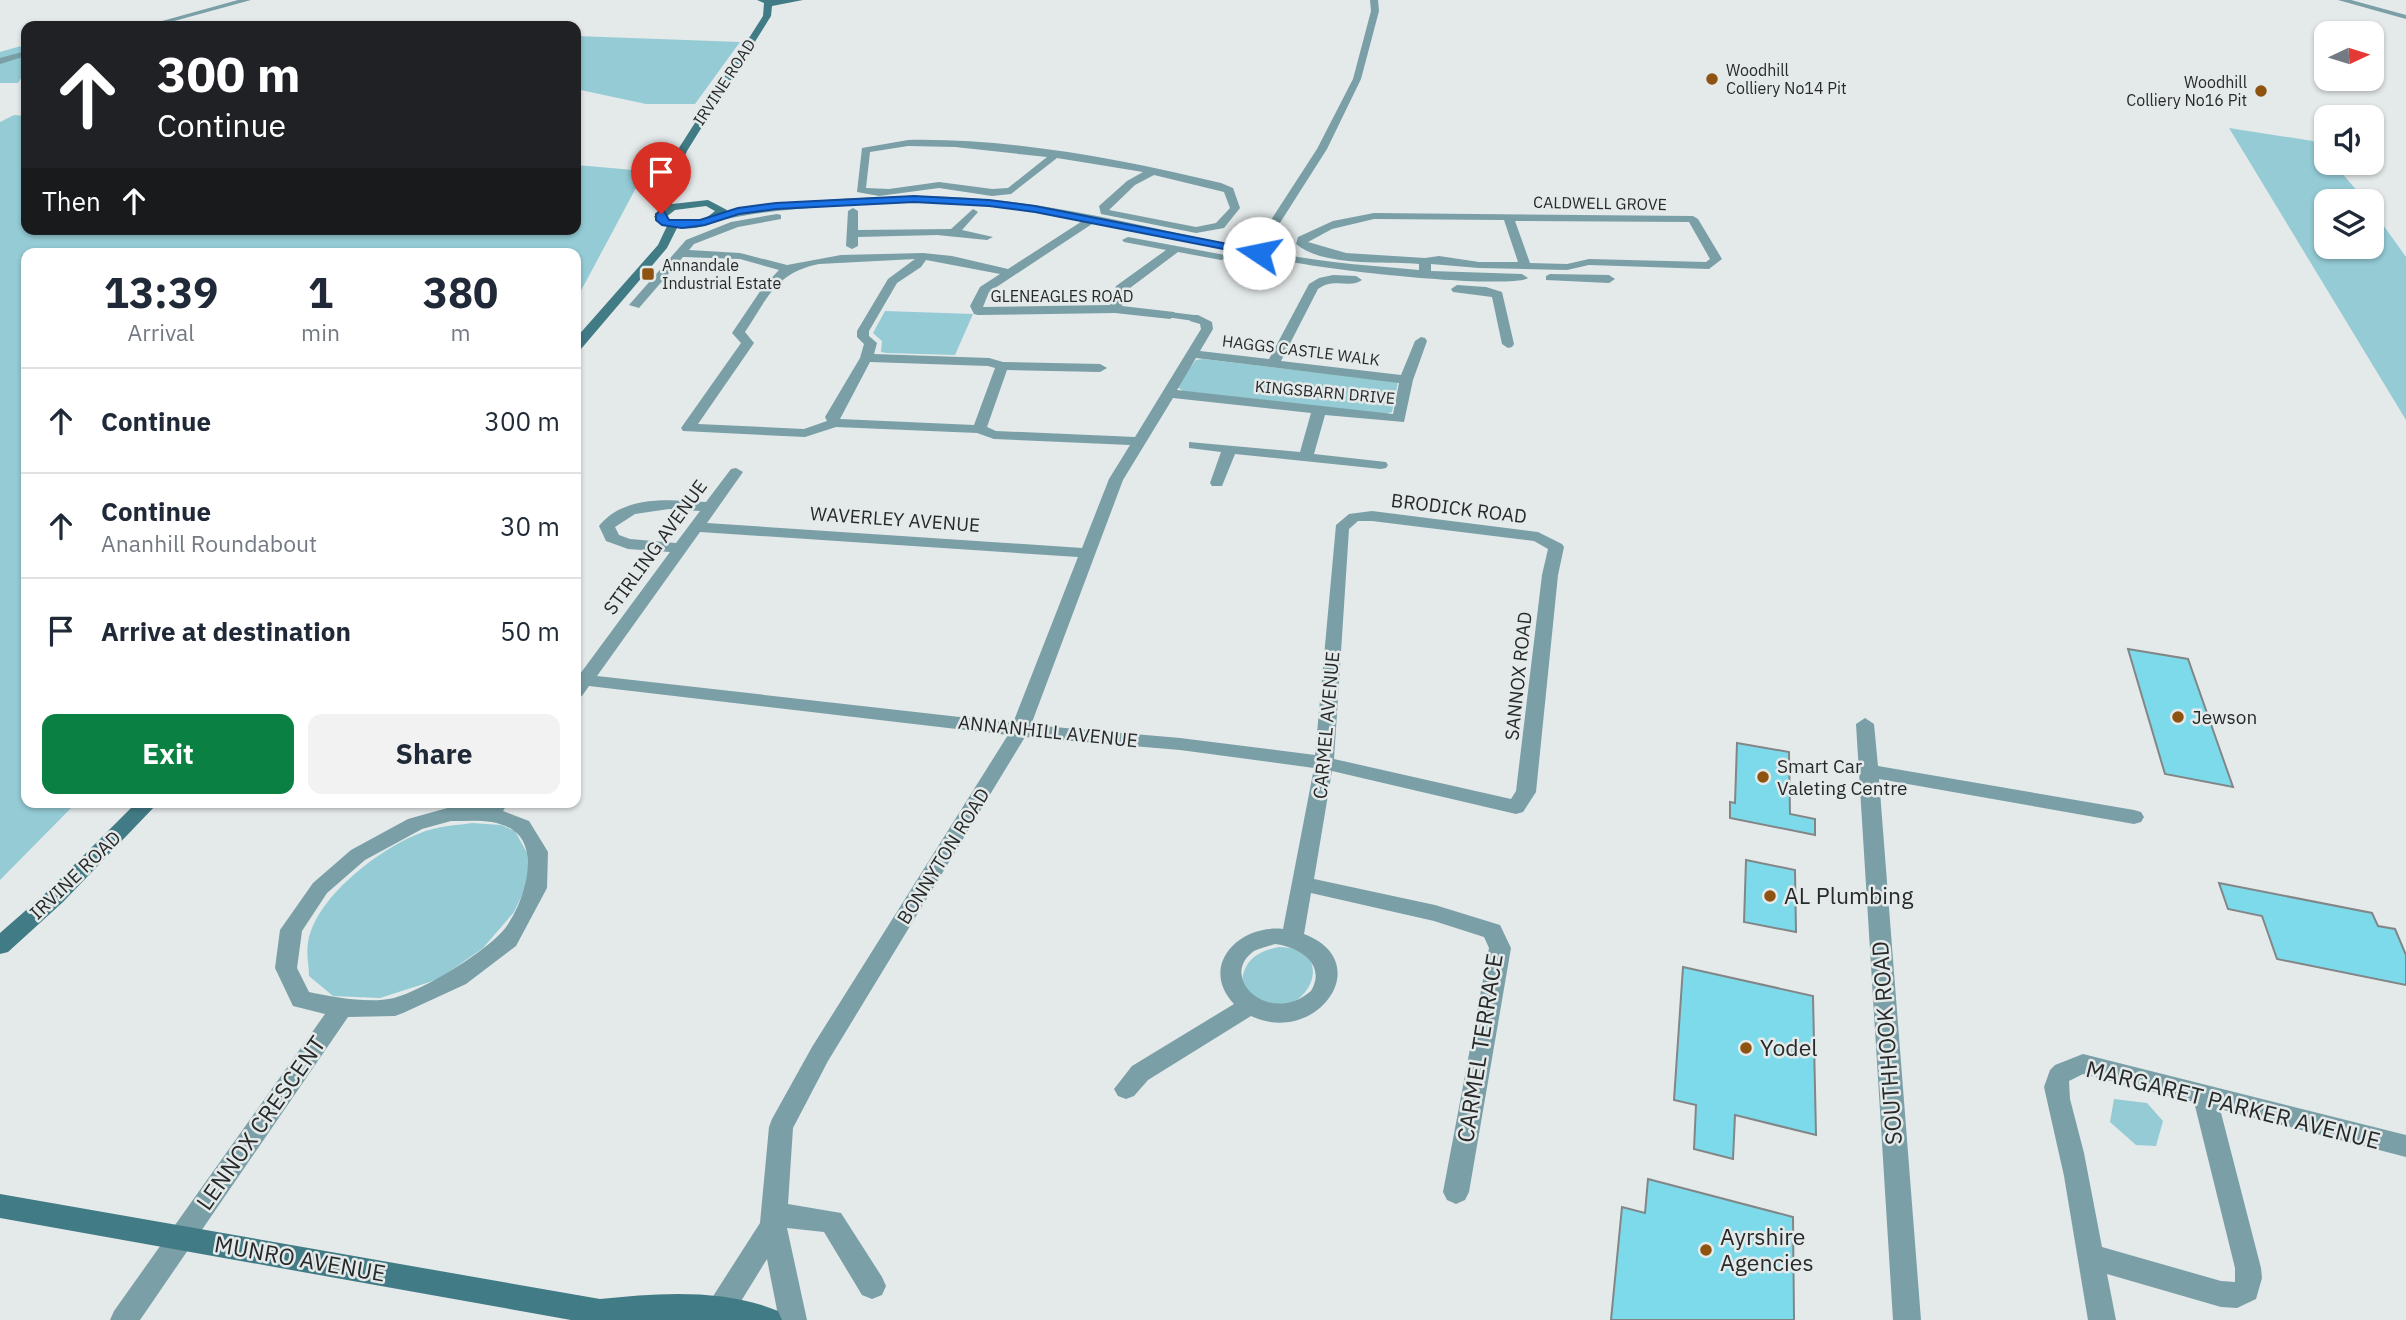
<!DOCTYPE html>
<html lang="en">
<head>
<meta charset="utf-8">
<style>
  body { margin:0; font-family:"IBM Plex Sans",sans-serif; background:#f2f2f3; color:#1f2937; height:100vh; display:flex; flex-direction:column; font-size:26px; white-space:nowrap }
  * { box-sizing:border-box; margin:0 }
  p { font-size:23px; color:#747a83 }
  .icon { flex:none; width:38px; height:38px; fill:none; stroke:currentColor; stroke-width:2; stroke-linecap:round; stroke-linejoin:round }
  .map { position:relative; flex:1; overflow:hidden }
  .panel { position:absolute; left:21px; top:248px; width:560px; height:560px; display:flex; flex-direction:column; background:#fff; border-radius:14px; box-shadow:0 2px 5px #0004 }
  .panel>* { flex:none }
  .guide { position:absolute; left:21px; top:21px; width:560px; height:214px; border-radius:14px; box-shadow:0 2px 5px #0004; background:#202124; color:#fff; overflow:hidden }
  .needle { width:46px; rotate:86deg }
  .controls { position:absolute; left:2314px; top:21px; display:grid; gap:14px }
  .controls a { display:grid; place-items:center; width:70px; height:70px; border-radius:14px; background:#fff; box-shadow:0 2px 5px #0004; font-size:35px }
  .pin { position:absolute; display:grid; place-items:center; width:60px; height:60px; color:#fff; margin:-72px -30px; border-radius:50% 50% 50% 0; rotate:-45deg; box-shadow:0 0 7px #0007 }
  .pin .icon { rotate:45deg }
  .me { position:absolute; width:77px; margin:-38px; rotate:281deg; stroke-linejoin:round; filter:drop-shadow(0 0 5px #0008) }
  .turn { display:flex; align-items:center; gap:24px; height:147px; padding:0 21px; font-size:32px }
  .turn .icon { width:91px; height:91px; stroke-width:2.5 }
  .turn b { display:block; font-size:49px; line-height:60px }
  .then { display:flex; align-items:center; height:66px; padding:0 21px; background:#0003; gap:14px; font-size:26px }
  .eta { display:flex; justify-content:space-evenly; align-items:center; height:119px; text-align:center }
  .eta b { font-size:42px; font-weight:700; line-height:49px }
  .cta { display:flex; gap:14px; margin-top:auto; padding:14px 21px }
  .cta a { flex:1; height:80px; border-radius:14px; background:#0b8043; color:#fff; font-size:28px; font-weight:700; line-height:80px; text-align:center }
  .cta a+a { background:#f2f2f3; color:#1f2937 }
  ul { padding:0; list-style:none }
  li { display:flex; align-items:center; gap:21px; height:105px; padding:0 21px; border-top:2px solid #e0e1e3 }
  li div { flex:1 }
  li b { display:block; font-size:26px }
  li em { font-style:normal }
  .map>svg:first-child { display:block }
  .green { fill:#94cbd5 }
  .building { fill:#7ddaeb; stroke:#828687; stroke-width:2 }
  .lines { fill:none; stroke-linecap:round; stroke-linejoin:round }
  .pedestrian { fill:#7a9fa6; fill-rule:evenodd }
  .minor { fill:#7a9fa6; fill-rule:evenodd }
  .tertiary { fill:#7a9fa6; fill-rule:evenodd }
  .secondary { fill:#417b85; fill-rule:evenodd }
  .route { fill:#1a73e8; stroke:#114b97; stroke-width:2 }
  .poi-dot { fill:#8e5211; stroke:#e4e9ea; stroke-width:2.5 }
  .labels { text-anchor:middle; stroke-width:5; stroke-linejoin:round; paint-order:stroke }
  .far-poi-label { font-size:16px; fill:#282a2a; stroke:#e4e9ea; text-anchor:start }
  .far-street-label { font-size:16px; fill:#282a2a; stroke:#e4e9ea }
  .street-label { font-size:19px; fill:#282a2a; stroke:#e4e9ea }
  .poi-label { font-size:19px; fill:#282a2a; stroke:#e4e9ea; text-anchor:start }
  .near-poi-label { font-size:23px; fill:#282a2a; stroke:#e4e9ea; text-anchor:start }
  .near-street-label { font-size:23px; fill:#282a2a; stroke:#e4e9ea }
</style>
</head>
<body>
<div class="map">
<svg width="2406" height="1320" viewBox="0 0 2406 1320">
  <rect width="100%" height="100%" fill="#e4e9ea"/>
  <path class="green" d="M576,36L740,42L695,104H646L576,89Z
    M21,46L26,47V70L18,83H0V52Z
    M14,115L26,116V229H576V165L645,171L576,300V254H26V803H76L0,880V122Z
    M2229,128L2313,141L2326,155V163H2333L2366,201H2326V247H2371V208L2406,257V420Z
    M885,311L973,314L955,355L887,353L881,352L882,341L873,333Z
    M1203,359L1398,382L1392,412L1386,414L1183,391L1176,386L1196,360Z
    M472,823L501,825L515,831L527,853L529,880L514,912L483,948L439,979L380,998L333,996L309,976C309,966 306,953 308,943C315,896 386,843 429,830C442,826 458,825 472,823Z
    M1279,947C1345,948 1302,1030 1257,999C1251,995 1246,987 1242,982C1244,960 1258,951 1279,947Z
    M2114,1099L2147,1103L2163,1121L2156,1146L2136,1145L2110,1122Z"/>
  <path class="building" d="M2128,649L2188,659L2233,787L2165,774Z
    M1737,743L1789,752L1790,814L1815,819V835L1730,818V802L1735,803Z
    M1746,860L1795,870L1796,932L1744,922Z
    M2219,883L2372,913L2378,926L2395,929L2406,955V985L2277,959L2262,916L2228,909Z
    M1683,967L1813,996L1816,1135L1735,1115L1733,1159L1694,1149L1696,1105L1674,1100Z
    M1648,1179L1793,1217L1794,1320H1611L1622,1207L1645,1213Z"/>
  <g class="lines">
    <path class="pedestrian" d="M1170,312L1194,315L1200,318L1194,321L1166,317L1164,315Z"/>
    <path class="minor" d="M238,0H251L156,26H144Z
      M2338,0H2351L2406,15V19Z
      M26,51V56L0,64V58Z
      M908,140C1012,138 1120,159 1221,183L1233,188L1240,208L1224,228L1196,233L1101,214L1099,206L1127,181L1143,172L1057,158L1011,194L992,196L939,188L879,196L857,192L862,148ZM908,146L955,147L1047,157L1008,188L992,189L939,182L889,189L866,188L870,152ZM1154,175L1224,192L1230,208L1216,223L1196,227L1109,210L1135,185Z
      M853,208L858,211V230L951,229L973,209L978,212L962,230L993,237L987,240L937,235L858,237V246L852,249L846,246L848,211Z
      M1374,213L1693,216L1698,219L1722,259L1709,269L1589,265L1567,270L1479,268L1431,264V271L1522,274L1528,278C1511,291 1264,266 1245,249L1251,246C1304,262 1364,265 1419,270V264C1385,261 1323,267 1296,244L1298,237L1333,221ZM1374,219L1504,220L1518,262H1479L1439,256L1425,258L1346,253L1308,242L1332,229ZM1515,221L1689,222L1710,259L1706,262L1589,259L1567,264L1530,263Z
      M777,214L781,215V219L738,227L694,244L689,250L740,253L787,265L841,255L923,253L952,256L1008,269L1087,218H1095V222L989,292L983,307L1110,305L1116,286L1166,250L1124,242L1122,240L1128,237L1225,255V259L1221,260L1178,252L1126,291L1122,306L1174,312L1176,315L1170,319L1115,313L978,315L974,314L970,306L980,287L1000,274L926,260L921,267L897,283L869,331V336L877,343L874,354L989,358L1003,362L1100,364L1107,368L1100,372L1007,370L987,427L996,431L1135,437L1201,329L1200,324L1190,321V315H1198L1212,322L1213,329L1200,351L1269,359L1309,284L1319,278L1333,275L1356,276L1362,280C1350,289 1334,277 1318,289L1281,361L1401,375L1415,341L1421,337L1425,338L1427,341L1413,380L1404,422L1325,415L1314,454L1386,462L1388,465L1386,468L1381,469L1235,454L1222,486H1212L1210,483L1221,452L1189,448V442L1300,452L1311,413L1173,398L1123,480L1031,725L1180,738L1315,755L1336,525L1349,514L1372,511L1538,532L1562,544L1564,547L1558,575L1536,792L1523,812L1516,814L1332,771L1314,879L1435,905L1500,925L1511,948L1469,1192L1465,1200L1456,1204L1447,1200L1443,1192L1489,948L1484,937L1434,921L1311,893L1304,934C1378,962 1316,1047 1251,1016L1148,1080L1134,1096L1126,1099L1118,1096L1114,1089L1132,1066L1234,1004C1198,965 1240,924 1283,929L1314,768L1180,750L1025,737L828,1061L793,1128L788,1204L841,1213L882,1277L886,1286L882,1295L872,1299L862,1295L824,1232L787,1228L807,1320H779L767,1259L730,1319H710L706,1310L710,1301L760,1223L769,1127L772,1119L812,1047L1008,735L589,686L582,696L576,698V673L580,674L670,552L628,549L606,541L599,526C625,494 670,500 706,502L731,469L736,468L743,472L707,523L1082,548L1109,479L1130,445L994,439L977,433L836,427L805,437L683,431L681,428L741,343L732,333L763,287L779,270L740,259L683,257L639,308L629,305L686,240L731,222ZM915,259L888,279L857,331V337L864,344L860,358L825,417L827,421L804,429L698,424L754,343L745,332C768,298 775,273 819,264ZM1196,358L1399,383L1393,414L1177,390ZM870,362L988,366L995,368L974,425L840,419ZM669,509L700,511L676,543L630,539L619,535L615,527L635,514ZM1358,521H1372L1534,541L1548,549L1542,575L1516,791L1511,799L1334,759L1349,529ZM700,532L1078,557L1013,723L597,676ZM1275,944C1299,947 1327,964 1311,991C1269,1027 1217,977 1254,951C1260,948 1269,946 1275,944Z
      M1550,274L1609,275L1615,279L1609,283L1546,280V276Z
      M1457,285L1486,287L1502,292L1514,344L1512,347L1508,348L1502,344L1492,297L1453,292L1451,289Z
      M1865,718L1874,724L1878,766L2134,810L2141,812L2144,817L2141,822L2134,824L1879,779L1921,1320H1893L1856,724Z
      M488,803H508L503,811L529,821L545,847L548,852L547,888L516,946L466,984L403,1013L395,1016L348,1017L140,1320H110L114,1311L325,1014L293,1006L275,968L280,930L313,883L351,850L408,819L451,807H485ZM451,821C472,821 495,818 513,830C544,851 520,915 499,935C475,958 425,989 394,998C369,1004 333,997 309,992L297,968L302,931L327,893L365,860L422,829Z
      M2083,1054L2406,1135V1157L2220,1109L2261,1268L2262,1278L2256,1299L2237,1308L2221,1307L2107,1274L2116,1320H2088L2064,1176L2044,1087L2050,1070L2055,1065ZM2083,1074L2194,1102L2235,1268V1282L2221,1281L2102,1247L2084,1153L2070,1099L2069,1081Z"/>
    <path class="tertiary" d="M1370,0H1378L1379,11L1361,79L1327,149L1264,248L1238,252C1150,234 1061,211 971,204C925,201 879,203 833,206C793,209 755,212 717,221L712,218C730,205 777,203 800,202C856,198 914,194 970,198C1061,204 1149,228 1238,246L1256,243L1317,149L1353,79L1371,11Z"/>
    <path class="secondary" d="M757,0H803L772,6L771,16L687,151L678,173L672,204L708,200L727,210C715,226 696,230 677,228L667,248L581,349L576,350V338L658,245L667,226L654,217C662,208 670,168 677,151L763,16L764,3ZM706,206L715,211C702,223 682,227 666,217L675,210Z
      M136,803H158L63,902L8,952L0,954V933L49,890Z
      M0,1194L600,1299C658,1293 722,1288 778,1311L782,1320H571L0,1218Z"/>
  </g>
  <path class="route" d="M914,196L989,200L1035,206L1238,246L1255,247L1264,253L1259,256L1035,212L989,206L914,202L776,209L739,214L705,225L682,228L662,225L656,220V214L661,211H664L669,220H700L738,208L776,203Z"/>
  <g class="poi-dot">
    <circle cx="1712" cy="79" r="7"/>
    <circle cx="2261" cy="91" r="7"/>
    <rect x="641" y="267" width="14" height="14" rx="3.5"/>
    <circle cx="2178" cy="717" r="7"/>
    <circle cx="1763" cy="777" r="7"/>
    <circle cx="1770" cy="896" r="7"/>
    <circle cx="1746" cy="1048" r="7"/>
    <circle cx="1706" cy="1250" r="7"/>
  </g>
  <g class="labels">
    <g class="far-poi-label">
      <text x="1726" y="76">Woodhill<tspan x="1726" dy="18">Colliery No14 Pit</tspan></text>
      <text x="2247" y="88" text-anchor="end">Woodhill<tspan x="2247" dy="18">Colliery No16 Pit</tspan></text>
      <text x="662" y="271">Annandale<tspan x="662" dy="18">Industrial Estate</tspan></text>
    </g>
    <g class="far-street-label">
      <text transform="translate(724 82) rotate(-57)" y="6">IRVINE ROAD</text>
      <text transform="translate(1600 203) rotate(1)" y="6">CALDWELL GROVE</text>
      <text x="1062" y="302">GLENEAGLES ROAD</text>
      <text transform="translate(1301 350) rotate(7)" y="6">HAGGS CASTLE WALK</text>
      <text transform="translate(1325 392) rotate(5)" y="6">KINGSBARN DRIVE</text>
    </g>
    <g class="street-label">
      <text transform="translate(1459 508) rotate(7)" y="7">BRODICK ROAD</text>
      <text transform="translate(895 519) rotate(4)" y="7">WAVERLEY AVENUE</text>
      <text transform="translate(655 547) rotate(-54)" y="7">STIRLING AVENUE</text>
      <text transform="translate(1518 676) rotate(-84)" y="7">SANNOX ROAD</text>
      <text transform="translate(1326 725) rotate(-85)" y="7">CARMEL AVENUE</text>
      <text transform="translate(1048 731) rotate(6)" y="7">ANNANHILL AVENUE</text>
      <text transform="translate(943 856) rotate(-58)" y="7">BONNYTON ROAD</text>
      <text transform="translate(75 875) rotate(-44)" y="7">IRVINE ROAD</text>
    </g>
    <g class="poi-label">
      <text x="2192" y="724">Jewson</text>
      <text x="1777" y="773">Smart Car<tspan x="1777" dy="22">Valeting Centre</tspan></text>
    </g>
    <g class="near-poi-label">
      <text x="1784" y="904">AL Plumbing</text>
      <text x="1760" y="1056">Yodel</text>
      <text x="1720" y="1245">Ayrshire<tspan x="1720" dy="26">Agencies</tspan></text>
    </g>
    <g class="near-street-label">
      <text transform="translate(1887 1043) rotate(-94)" y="8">SOUTHHOOK ROAD</text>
      <text transform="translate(1480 1048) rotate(-81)" y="8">CARMEL TERRACE</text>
      <text transform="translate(2233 1105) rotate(14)" y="8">MARGARET PARKER AVENUE</text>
      <text transform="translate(261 1123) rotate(-55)" y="8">LENNOX CRESCENT</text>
      <text transform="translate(300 1259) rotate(10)" y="8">MUNRO AVENUE</text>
    </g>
  </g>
</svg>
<div class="controls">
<a><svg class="needle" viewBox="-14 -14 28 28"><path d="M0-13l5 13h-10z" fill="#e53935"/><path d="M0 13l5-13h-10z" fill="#747a83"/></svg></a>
<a><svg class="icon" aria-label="sound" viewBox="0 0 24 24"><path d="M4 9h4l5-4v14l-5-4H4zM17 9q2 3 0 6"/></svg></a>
<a><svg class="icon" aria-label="layers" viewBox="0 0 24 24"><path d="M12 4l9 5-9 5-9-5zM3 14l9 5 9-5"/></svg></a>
</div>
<div class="pin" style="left:661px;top:214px;background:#d93025"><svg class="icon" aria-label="arrive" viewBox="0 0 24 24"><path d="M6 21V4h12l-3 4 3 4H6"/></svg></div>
<svg class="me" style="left:1259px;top:253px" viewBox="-20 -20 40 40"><circle r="19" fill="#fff"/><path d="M0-13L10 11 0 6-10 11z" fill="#1a73e8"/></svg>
<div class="guide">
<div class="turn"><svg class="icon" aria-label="ahead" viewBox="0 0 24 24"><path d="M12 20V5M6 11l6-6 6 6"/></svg><div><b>300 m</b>Continue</div></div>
<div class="then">Then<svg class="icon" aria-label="ahead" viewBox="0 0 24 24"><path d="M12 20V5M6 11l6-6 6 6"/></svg></div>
</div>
<section class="panel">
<div class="eta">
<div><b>13:39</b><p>Arrival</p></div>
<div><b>1</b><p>min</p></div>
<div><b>380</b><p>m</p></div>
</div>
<ul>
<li><svg class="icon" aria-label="ahead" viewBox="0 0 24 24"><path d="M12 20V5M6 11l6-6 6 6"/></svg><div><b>Continue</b></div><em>300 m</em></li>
<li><svg class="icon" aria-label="ahead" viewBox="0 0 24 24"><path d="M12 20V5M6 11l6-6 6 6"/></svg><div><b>Continue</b><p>Ananhill Roundabout</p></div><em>30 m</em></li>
<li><svg class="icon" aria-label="arrive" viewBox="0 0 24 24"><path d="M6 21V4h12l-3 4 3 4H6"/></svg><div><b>Arrive at destination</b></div><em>50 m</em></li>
</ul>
<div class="cta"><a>Exit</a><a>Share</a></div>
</section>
</div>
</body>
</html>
